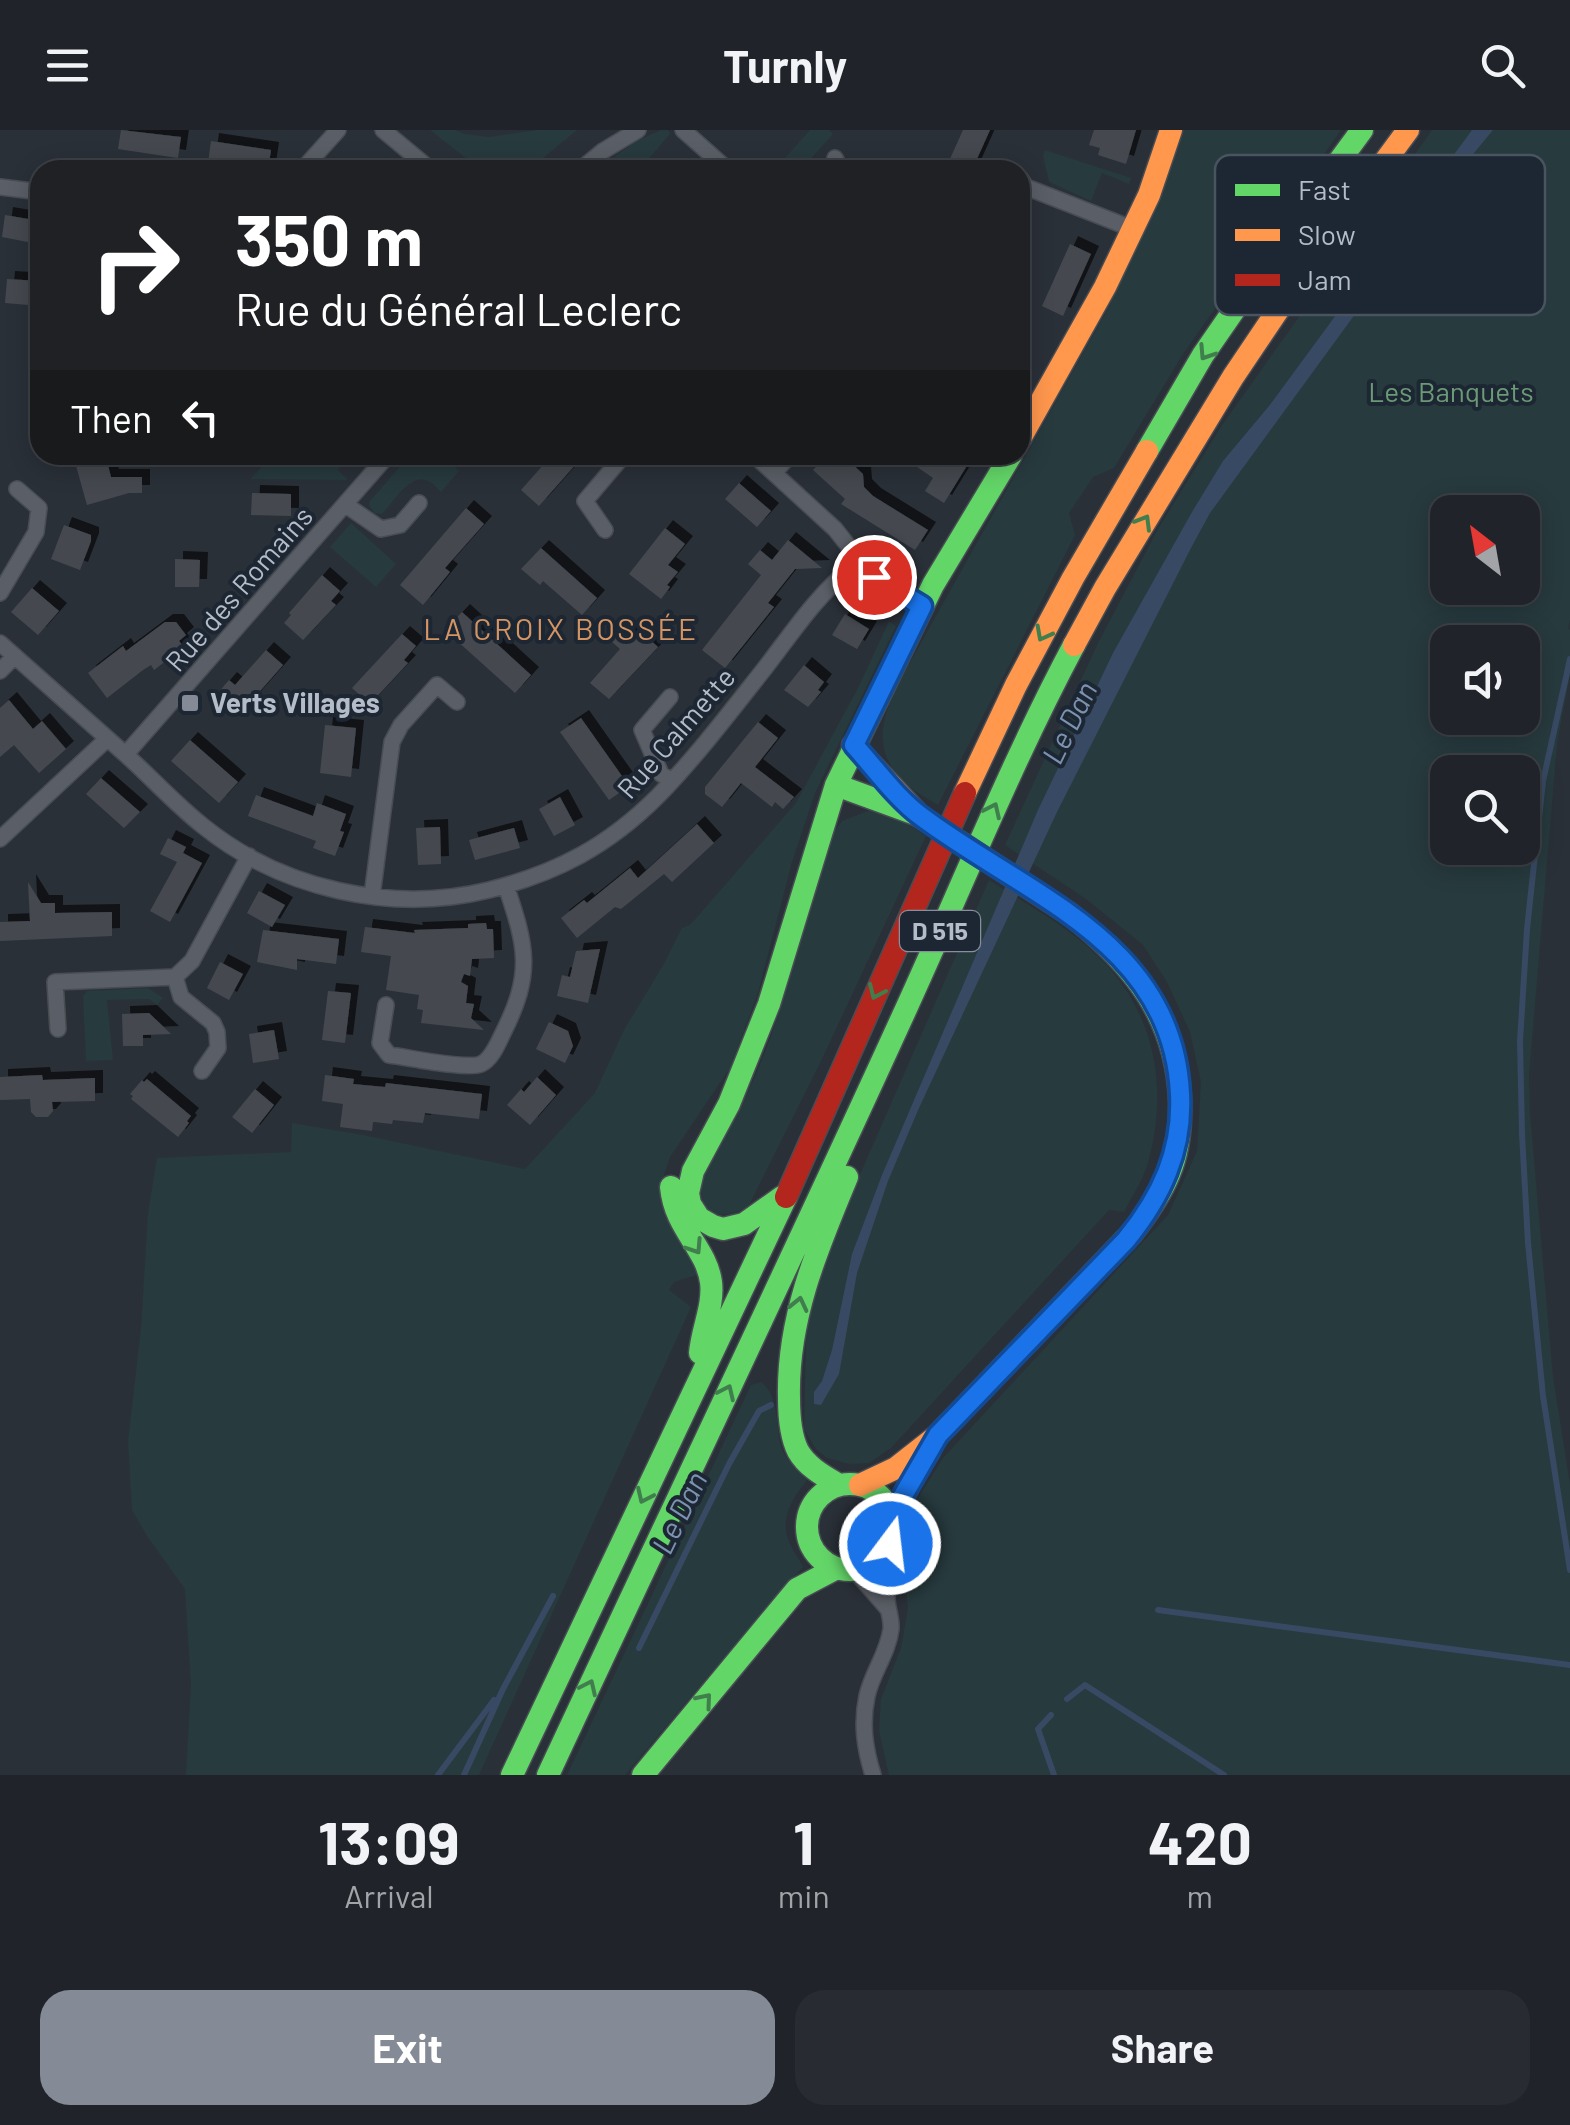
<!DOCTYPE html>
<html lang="en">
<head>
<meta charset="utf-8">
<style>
  body { margin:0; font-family:Barlow,sans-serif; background:#282c32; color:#f1f3f6; height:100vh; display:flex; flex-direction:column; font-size:38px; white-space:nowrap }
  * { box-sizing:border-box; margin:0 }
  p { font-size:32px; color:#a2a4a8 }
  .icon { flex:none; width:55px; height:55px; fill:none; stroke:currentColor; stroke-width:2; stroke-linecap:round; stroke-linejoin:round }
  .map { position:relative; height:1645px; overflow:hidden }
  .drawer { display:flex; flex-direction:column; background:#20242a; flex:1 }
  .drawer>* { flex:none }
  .top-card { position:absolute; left:30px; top:30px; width:1000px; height:305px; border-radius:30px; box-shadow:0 5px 25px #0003,0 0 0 2px #3d4147; background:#202124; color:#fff; overflow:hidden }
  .needle { width:65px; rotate:329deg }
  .fabs { position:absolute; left:1430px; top:365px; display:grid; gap:20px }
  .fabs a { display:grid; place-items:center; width:110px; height:110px; border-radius:20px; background:#20242a; box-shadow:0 5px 25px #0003,0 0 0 2px #3d4147; font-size:50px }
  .pin { position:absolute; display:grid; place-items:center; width:85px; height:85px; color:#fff; margin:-42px; border:5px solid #fff; border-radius:50%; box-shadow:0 2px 10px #0007 }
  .me { position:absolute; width:110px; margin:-55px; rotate:15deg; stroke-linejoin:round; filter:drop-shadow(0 0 8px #0008) }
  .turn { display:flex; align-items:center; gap:35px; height:210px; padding:0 40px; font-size:45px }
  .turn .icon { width:130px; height:130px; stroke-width:2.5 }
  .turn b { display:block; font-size:70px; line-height:85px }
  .then { display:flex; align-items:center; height:95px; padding:0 40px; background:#0003; gap:20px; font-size:38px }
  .eta { display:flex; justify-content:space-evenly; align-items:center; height:170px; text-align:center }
  .eta b { font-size:60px; font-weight:700; line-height:70px }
  .button { display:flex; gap:20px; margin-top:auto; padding:20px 40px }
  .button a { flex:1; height:115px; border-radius:30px; background:#848b96; color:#fff; font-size:40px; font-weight:700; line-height:115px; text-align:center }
  .button a+a { background:#282c32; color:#f1f3f6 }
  header { display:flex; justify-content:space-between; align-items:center; height:130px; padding:0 40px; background:#20242a; font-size:45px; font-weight:700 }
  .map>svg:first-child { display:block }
  .green { fill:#273a3e; fill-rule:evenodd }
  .water { fill:#384963 }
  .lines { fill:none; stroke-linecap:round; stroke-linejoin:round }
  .stream { stroke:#384963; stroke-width:6 }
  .building { fill:#444950; filter:url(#shadow) }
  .street-casing { stroke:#484c53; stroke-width:18 }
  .fast-casing { stroke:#484c53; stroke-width:25 }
  .slow-casing { stroke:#484c53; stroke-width:25 }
  .jam-casing { stroke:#484c53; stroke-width:25 }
  .street { stroke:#5a5e66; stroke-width:15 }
  .fast { stroke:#63d668; stroke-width:22 }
  .slow { stroke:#ff974d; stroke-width:22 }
  .jam { stroke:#b3261e; stroke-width:22 }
  .jam-bridge-casing { stroke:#484c53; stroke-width:25; stroke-linecap:butt }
  .jam-bridge { stroke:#b3261e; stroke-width:22 }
  .oneway { stroke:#407e4e }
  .route-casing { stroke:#114b97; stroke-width:25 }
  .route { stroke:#1a73e8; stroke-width:18 }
  .poi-dot { fill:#848b96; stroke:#1d2633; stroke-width:4 }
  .labels { text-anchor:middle; stroke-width:8; stroke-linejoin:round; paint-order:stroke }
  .shield { fill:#1d2633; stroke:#878f9c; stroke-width:2.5 }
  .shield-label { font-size:25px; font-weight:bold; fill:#b4bcc9 }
  .park-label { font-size:28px; fill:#6b9a76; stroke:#1d2633 }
  .street-label { font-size:28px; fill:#b4bcc9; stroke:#1d2633 }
  .poi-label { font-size:28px; font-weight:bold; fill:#b4bcc9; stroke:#1d2633; text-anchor:start }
  .neighbourhood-label { font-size:30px; letter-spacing:2.5px; fill:#d59563; stroke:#1d2633 }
  .water-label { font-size:30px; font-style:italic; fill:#7c92b1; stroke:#1d2633 }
  .key { fill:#1d2633; stroke:#4a5360; stroke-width:2.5 }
  .key-label { font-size:28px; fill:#b4bcc9 }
</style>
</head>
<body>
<header><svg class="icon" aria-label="menu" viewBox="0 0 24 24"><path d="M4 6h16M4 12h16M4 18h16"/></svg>Turnly<svg class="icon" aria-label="search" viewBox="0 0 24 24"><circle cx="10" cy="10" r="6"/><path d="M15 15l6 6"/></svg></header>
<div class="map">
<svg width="1570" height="1645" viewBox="0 0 1570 1645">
  <defs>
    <filter id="shadow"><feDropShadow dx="8" dy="-8" stdDeviation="0" flood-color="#0009"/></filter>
  </defs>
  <rect width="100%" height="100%" fill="#2a3038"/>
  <path class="green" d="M430,0H455L465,4L489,7L538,0H577L531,38L521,40H481Z
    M661,0H668L670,4L639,40H595L637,11Z
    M810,0H829L833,4L808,32L809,40H774Z
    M1182,0H1341L1183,224L1114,338L1093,347L1069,383L1075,405L938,675C923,666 906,657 895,642C863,600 902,549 922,511L1105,184L1153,85Z
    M1432,0H1570V490L1568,498L1570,500V545L1557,614L1529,945L1530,984L1553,1247L1570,1354V1645H889L879,1600L881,1569L901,1518L908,1478L902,1429L913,1376L943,1328L1168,1085L1197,1021L1201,952L1190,902L1167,852L1143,815L1086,769L1005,715L1098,513L1159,397L1222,295ZM1448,382H1522V458H1448ZM1448,512H1522V588H1448ZM1448,642H1522V718H1448Z
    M1045,20L1131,48L1129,54L1102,43L1091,71L1049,52L1043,25Z
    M272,325H348L338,340L348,350L251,349Z
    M410,325H442L459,341L441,362C437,358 433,353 428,351C410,342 393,373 382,384L374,383L369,375L370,371Z
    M351,393L396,434L376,457L330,417Z
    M889,491L896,496L815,663L792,732L758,863L730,938L670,1027L662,1051L700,1144L674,1152L669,1160L691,1177L479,1645H186L191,1555L185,1459L147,1406L132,1380L128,1311L141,1198L148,1083L157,1028L291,1022L292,993L363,1005L525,1039L595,963L624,900L665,832L682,798L691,794L796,673L859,556Z
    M868,681C892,682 907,694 926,706L823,927L749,1075C728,1091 700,1088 701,1056C701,1034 727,1001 738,981C783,898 802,794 832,704L842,691Z
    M989,750C1026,774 1066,795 1098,826C1155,882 1169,956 1148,1033C1143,1050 1132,1066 1124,1082L1109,1080L891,1318L869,1333L850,1334L827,1328L816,1319L804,1299L806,1210L812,1170L833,1106Z
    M148,858L163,868L157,875L149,869L107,870L113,930L86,931L83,866L87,861Z
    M761,1252C780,1266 775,1297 782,1319C786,1330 798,1341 807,1350C791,1370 778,1391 791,1416C794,1423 800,1430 803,1437L787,1453L625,1645H567L751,1255Z"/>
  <path class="water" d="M1472,0H1493L1432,74L1399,124L1210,383L1191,418L1057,682L919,978L888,1051L857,1143L839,1244L821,1275L814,1274V1262L822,1251L832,1220L852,1124L882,1045L1038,680L1113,523L1192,382L1223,331L1269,276Z"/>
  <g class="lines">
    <path class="stream" d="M1570,529L1543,651L1527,799L1520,911L1522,1004L1528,1113L1543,1266L1570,1440
      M1158,1480L1570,1535
      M639,1518L729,1334L759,1281L771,1275
      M1067,1569L1085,1555L1224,1645
      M1051,1585L1038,1599L1054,1645
      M438,1645L494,1570
      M464,1645L503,1559L553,1466"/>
  </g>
  <path class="building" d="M121,0L181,7L178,28L118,19Z
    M963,0H990L972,40H945Z
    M1094,0H1136L1126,34L1098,25L1100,18L1089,15Z
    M211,11L271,20L268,40L208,33Z
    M5,85L40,91L38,114L2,107Z
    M1070,114L1091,124L1063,186L1042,176Z
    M7,149L40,151V176L5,173Z
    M73,325H92L95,334L107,331L111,347H142V363H129L87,375Z
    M552,325H584L539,376L521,360Z
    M827,325H840L849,331L863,344L864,357L873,366L928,400L915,420L841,374L845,369L813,340Z
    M900,325H953L968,334L944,373L925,361L933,348Z
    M739,353L771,381L757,397L725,369Z
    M252,363L291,364V386L251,385Z
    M466,378L484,394L445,438L450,442L423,475L400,455Z
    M64,395L91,405V411L80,440L51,429Z
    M665,398L685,414L668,435L678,442L667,455L670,457L661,469L629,444Z
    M788,410L822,438L795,439L768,473L774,477L725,538L702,520L761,445L748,434L760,420L772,430Z
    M541,418L597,468L582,485L543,451L540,455L521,439Z
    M175,429L200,430L199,457H175Z
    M322,445L340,461L331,471L336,475L303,510L284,493L291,485L289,483Z
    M32,458L59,481L38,505L11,482Z
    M462,482L531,545L515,563L445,500Z
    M845,484L869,499L857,519L832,505Z
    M165,492H176L186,505L179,511L184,517L154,540L151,535L143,540L107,568L88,543L123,516L126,521Z
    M640,501L658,517L609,569L590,553L620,519L611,511L619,502Z
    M402,504L416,516L404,530L408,533L370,574L352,558Z
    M266,520L283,535L239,585L217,564L229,550L235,555Z
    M804,535L824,552L818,560L821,562L808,577L784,560Z
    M9,570L33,599L42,591L66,619L39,643L14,615L0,627V578Z
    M581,588L629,656L609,670L560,602Z
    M758,592L778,608L755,637L794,667L783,679L775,672L772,677L741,653L722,677L705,664V657Z
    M325,595L356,598L351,647L320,643Z
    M190,610L238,652L219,673L171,631Z
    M101,648L140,682L124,698L86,664Z
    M256,665L313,686L317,673L346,684L340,701L344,702L335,726L313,718L316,711L248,686Z
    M560,667L575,695L554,706L539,679Z
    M697,694L714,713L672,752L664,744L621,779L615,777L577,808L561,788L584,770L587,773L630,738L638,748Z
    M440,697L441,734L418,735L416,698Z
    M514,698L520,718L475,730L469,710Z
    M168,708L186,717L183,723L202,733L170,792L150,781L177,732L160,724Z
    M28,752L41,773H55V783L112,782V806L0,811V792L30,791Z
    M259,761L285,775L272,797L247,783Z
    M486,793L487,799H493L494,828L472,829L470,846L464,844L461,852L468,856L466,873L474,874L471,888L484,900L421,893L423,880L417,879L419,865L386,860L391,826L361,822L365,797L415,803L414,800L468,798V794Z
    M263,800L339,809L336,834L297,829V840L257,832Z
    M600,819L588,873L557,866L562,845L570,847L576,821Z
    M220,832L243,844L229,870L207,858Z
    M328,861L351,863L345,913L322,910Z
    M149,883L171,904L143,905V916H123L122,884Z
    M549,892L568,901L573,916L565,933L536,919Z
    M274,900L279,929L253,933L249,904Z
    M42,945L43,950L95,948V971L52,972L53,981L48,987H36L31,982L30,969L0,970V947Z
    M325,945L354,949L353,954L385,957L386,953L482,964L479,989L425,983L423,993L393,990L392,994L373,992L372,1001L340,997L343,974L322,971Z
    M537,947L556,965L530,995L507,975L521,959L524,962Z
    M147,949L191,986L187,991L189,993L178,1007L131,969L133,966L130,964L142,950L144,952Z
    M255,959L274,975L252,1003L232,987Z"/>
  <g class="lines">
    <g class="street-casing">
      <path id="street" d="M383,0L431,40
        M683,0L728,40
        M835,28L841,40
        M302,40L338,0
        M580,40L603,21L638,0
        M1020,48L1026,57L1133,99
        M0,57L40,62
        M754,325L835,399L850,418L854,436L923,476
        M774,343L790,325
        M346,375L381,399L400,395L419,373
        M605,400L585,371L624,325
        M0,463L36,402L39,378L17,359
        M0,513C42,550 83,587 125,624C151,647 175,674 203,696C281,759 391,784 489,760C557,743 608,716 658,666C696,627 731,581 765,538C793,502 817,464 854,436
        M0,541L15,526
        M670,567L642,600L661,644L672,651
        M126,624L388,325
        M0,709L107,609
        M372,766L392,612L401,595L437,555L457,572
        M175,847L192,831L249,726
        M175,847L181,867L213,893L217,902L218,918L202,941
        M386,875L380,913L389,925C407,927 467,940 481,934C492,929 498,913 503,903C533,843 527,818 506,756
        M58,899L55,852L175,847
        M855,1441L888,1479
        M873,1645C865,1619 861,1594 867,1566C872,1543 888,1523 891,1499C892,1489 887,1478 887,1468C886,1453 886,1442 880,1429"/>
    </g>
    <g class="fast-casing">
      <path id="fast" d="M1147,321L1203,225L1301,83L1362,0
        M918,685L836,655L933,455L1011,325
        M1071,785C1133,834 1176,887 1180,969C1181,994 1179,1021 1169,1044C1160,1066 1146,1085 1132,1103
        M671,1057C675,1099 706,1117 711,1152C714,1176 702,1199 700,1223
        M782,1067L744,1094L723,1099L713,1096L699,1088L690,1074L688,1063L693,1041L729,974L769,874L836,655
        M807 1397a43 43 0 1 1 86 0a43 43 0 1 1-86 0Z
        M839,1355C824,1346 807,1337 798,1321C790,1305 789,1285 789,1268C787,1189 817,1119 847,1047
        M893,1389L910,1352L929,1321
        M512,1645L786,1067
        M548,1645C665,1394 785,1144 900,892C958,766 1009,637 1074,515
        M643,1645L797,1459L835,1439"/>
    </g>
    <g class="slow-casing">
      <path id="slow" d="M1020,309L1105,157L1149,65L1171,0
        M1074,515L1105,458L1233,247L1307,137L1408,0
        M853,615L916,682
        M965,663L1016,555L1073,448L1147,321
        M860,1355L896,1338L938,1305L1132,1103"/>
    </g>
    <g class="jam-casing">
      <path id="jam" d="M786,1067L965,663"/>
    </g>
    <use href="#street" class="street"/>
    <use href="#fast" class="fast"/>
    <use href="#slow" class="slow"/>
    <use href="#jam" class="jam"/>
    <g class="jam-bridge-casing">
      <path id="jam-bridge" d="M918,685L1071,785"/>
    </g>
    <use href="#jam-bridge" class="jam-bridge"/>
  </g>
  <defs><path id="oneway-chevron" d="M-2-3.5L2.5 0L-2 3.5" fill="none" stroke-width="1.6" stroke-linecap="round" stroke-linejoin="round" transform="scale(2.5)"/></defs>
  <g class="oneway">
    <use href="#oneway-chevron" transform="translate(1206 223) rotate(123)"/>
    <use href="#oneway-chevron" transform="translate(1144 392) rotate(-59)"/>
    <use href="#oneway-chevron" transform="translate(1043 504) rotate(118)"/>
    <use href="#oneway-chevron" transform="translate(993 680) rotate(-65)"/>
    <use href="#oneway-chevron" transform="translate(876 862) rotate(114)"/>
    <use href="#oneway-chevron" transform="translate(695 1117) rotate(57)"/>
    <use href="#oneway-chevron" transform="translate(799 1174) rotate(-77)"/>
    <use href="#oneway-chevron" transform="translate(727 1262) rotate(-65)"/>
    <use href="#oneway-chevron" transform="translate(644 1366) rotate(115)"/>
    <use href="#oneway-chevron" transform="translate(589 1557) rotate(-65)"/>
    <use href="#oneway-chevron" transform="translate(705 1570) rotate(-50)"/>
  </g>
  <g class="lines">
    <g class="route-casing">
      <path id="route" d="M874,447L922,476L854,615C874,637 897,669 922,687C1026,765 1173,812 1180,964C1183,1021 1161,1067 1126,1110L938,1305L904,1364L893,1388L890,1414"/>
    </g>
    <use href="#route" class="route"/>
  </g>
  <rect class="poi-dot" x="180" y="563" width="20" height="20" rx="5"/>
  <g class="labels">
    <rect class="shield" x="900" y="781" width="80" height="40" rx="8"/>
    <g class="shield-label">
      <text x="940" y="810">D 515</text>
    </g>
    <g class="park-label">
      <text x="1451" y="272">Les Banquets</text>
    </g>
    <g class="street-label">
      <text transform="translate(239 459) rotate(-49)" y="10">Rue des Romains</text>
      <text transform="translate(676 603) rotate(-49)" y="10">Rue Calmette</text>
    </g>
    <g class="poi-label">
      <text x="210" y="583">Verts Villages</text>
    </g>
    <g class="neighbourhood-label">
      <text x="561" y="510">LA CROIX BOSSÉE</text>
    </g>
    <g class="water-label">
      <text transform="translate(1070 593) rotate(-64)" y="10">Le Dan</text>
      <text transform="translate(680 1383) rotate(-64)" y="10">Le Dan</text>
    </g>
  </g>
  <rect x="1215" y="25" width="330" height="160" rx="15" class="key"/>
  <rect x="1235" y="54" width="45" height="12" fill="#63d668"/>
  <rect x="1235" y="99" width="45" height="12" fill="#ff974d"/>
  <rect x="1235" y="144" width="45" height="12" fill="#b3261e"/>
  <g class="key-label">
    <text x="1298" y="70">Fast</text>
    <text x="1298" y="115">Slow</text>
    <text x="1298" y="160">Jam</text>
  </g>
</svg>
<div class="fabs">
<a><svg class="needle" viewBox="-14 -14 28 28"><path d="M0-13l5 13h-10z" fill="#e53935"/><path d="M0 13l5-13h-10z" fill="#a2a4a8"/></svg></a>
<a><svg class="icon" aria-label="sound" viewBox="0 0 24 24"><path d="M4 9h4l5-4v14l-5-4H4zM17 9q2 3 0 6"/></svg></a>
<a><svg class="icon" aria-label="search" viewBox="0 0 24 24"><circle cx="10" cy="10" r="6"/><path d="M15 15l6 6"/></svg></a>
</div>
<div class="pin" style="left:874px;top:447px;background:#d93025"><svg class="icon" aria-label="arrive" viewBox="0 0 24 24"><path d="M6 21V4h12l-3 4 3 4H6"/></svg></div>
<svg class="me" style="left:890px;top:1414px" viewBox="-20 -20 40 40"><circle r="17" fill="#1a73e8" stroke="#fff" stroke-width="3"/><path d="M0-11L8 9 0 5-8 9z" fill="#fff"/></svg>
<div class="top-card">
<div class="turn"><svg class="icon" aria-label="right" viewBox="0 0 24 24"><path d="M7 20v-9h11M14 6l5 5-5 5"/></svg><div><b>350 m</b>Rue du Général Leclerc</div></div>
<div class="then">Then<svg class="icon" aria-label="left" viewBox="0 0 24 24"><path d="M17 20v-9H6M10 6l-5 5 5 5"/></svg></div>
</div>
</div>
<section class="drawer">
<div class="eta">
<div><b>13:09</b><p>Arrival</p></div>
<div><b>1</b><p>min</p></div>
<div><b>420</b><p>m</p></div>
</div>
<div class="button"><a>Exit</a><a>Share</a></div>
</section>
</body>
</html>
